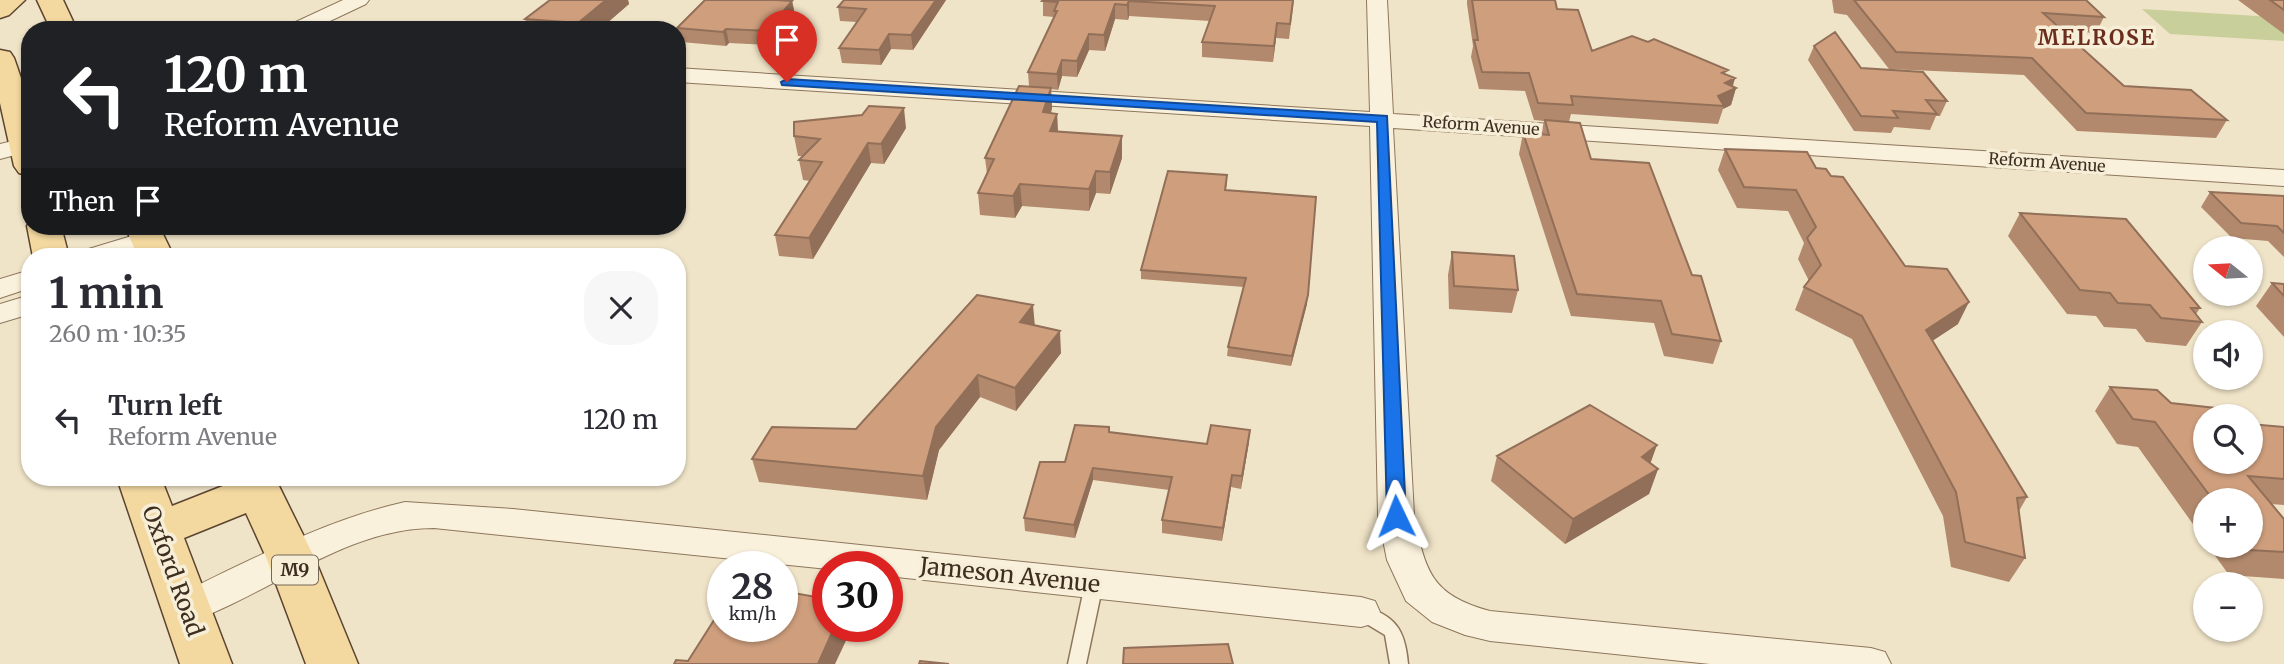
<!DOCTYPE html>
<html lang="en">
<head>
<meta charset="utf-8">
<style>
  body { margin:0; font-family:Merriweather,serif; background:#f7f7f7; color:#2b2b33; height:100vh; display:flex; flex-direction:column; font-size:26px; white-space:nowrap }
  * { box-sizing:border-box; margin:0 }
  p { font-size:23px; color:#7c7c81 }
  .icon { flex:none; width:38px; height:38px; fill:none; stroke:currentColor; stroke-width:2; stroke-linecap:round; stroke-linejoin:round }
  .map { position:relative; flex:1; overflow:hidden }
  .sheet { position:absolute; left:21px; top:248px; width:665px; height:238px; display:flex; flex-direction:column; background:#fff; border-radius:28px; box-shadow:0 2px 5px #0004 }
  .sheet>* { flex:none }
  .hud { position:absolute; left:21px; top:21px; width:665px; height:214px; border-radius:28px; box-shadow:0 2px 5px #0004; background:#202124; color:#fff; overflow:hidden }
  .needle { width:46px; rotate:288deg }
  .fabs { position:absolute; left:2193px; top:236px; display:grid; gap:14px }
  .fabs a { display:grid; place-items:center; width:70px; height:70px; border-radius:50%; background:#fff; box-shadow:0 2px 5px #0004; font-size:35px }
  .speed { position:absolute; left:707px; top:551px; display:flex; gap:14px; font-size:35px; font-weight:700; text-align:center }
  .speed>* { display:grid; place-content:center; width:91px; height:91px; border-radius:50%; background:#fff; box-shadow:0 2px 5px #0004; line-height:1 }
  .speed small { font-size:18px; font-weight:400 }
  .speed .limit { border:10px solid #d22; background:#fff; color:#111 }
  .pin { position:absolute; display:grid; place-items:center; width:60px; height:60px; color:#fff; margin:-72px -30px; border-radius:50% 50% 50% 0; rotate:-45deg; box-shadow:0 0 7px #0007 }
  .pin .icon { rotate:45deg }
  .me { position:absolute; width:77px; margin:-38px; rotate:358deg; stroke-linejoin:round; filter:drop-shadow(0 0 5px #0008) }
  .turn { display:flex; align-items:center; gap:24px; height:147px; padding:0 28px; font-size:32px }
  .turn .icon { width:91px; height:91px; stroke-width:2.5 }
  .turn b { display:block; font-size:49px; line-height:60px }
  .then { display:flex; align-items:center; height:66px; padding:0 28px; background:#0003; gap:14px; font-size:26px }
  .round { display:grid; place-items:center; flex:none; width:74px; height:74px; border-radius:28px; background:#f7f7f7 }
  .head { display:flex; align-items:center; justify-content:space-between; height:119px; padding:0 28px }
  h1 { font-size:42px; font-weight:700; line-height:52px }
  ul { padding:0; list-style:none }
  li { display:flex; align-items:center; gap:21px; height:105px; padding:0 28px }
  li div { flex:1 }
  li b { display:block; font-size:26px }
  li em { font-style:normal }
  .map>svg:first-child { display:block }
  .green { fill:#c9cf9b }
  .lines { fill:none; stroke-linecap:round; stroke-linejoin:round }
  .service-casing { stroke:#8d765c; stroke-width:3 }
  .minor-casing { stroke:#8d765c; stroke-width:2 }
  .primary-casing { stroke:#5b4430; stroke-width:3 }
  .service { fill:#faf1dc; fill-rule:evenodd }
  .minor { fill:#faf1dc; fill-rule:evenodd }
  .primary { fill:#f3d9a0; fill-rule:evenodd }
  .wall { fill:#b2896c }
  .shaded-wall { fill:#916f58 }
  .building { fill:#cf9f7d; stroke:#916f58; stroke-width:2 }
  .route { fill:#1a73e8; stroke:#114b97; stroke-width:2 }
  .labels { text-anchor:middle; stroke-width:7; stroke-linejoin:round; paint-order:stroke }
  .far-street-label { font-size:16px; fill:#3d2e20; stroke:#f7eed8 }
  .shield { fill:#f7eed8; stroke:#756857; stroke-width:2 }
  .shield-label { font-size:18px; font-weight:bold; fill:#3d2e20 }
  .far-district-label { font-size:21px; font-weight:bold; letter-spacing:2px; fill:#6b2e1e; stroke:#f7eed8 }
  .near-street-label { font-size:23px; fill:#3d2e20; stroke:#f7eed8 }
</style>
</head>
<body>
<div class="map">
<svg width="2284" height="664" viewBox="0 0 2284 664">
  <rect width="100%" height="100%" fill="#f0e4c8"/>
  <path class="green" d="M2142,9L2274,17L2284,25V41L2170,34Z"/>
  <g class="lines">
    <g class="service-casing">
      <path id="service" d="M1094,577L1100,579L1103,584L1086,664H1068L1085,584L1088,579Z
        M1361,605C1395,616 1405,628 1408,664H1390L1385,635L1355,617L1352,612L1355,607Z"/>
    </g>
    <g class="minor-casing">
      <path id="minor" d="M343,0H369L366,4L311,30H284L287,26Z
        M1367,0H1387L1393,114L2284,170V186L1393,128L1414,515C1425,571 1431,595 1490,611L1871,648L1885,652L1891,664H1710L1490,641L1465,635L1432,622L1406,601L1387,560L1378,515L1370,126L677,82V68L1370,112Z
        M25,138L30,139V151L0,159V144Z
        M148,231L158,233L161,239C148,258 100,258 78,257L82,251Z
        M30,270V288L0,298V279Z
        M30,295V314L0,323V304Z
        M405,502L513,509L1361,597L1375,601L1380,612L1375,623L1361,627L887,576V567H828V569L434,528C344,528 268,596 186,623L173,619L167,608L173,597C247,562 324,520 405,502Z"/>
    </g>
    <g class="primary-casing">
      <path id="primary" d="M0,0H25L9,15L0,18Z
        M37,0H63L77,30H51Z
        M0,50L10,52L14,58L30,104V176L19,173L14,166L0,103Z
        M30,222V226H61L69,257H33L27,226Z
        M125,226H159L174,257H138Z
        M117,478H161L172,506L233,482L231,478H275L314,557L358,664H306L266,557L246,513L184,538L232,664H180Z"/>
    </g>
    <use href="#service" class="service"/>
    <use href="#minor" class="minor"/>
    <use href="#primary" class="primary"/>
  </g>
  <path class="wall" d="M550,0H628L629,4L599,30H528L525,19Z
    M844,0H946L913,50L891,49L881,65L842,63L839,48L857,22L840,21L838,7Z
    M1043,0H1294L1289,39L1276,38L1273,62L1202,57V42L1210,21L1129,16L1128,20L1115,19L1105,51L1089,50L1077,77L1062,76L1058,90L1051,89L1052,108L1051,113L1057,114L1058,132L1122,158L1110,194L1096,193L1089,211L1022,206L1015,218L980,215L978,193L987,174L985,158L1029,86L1028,72L1054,18V17L1043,16Z
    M1467,0H1555L1557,9L1592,51L1727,75L1735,78L1733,86L1736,88L1731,105L1723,109L1718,124L1571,114L1569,122L1591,159L1692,275L1721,341L1713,364L1664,356L1654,323L1571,316L1519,154L1523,133L1541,134L1544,121L1534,120L1525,91L1479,89L1471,57L1473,46L1467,4Z
    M1832,0H2086L2104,17L2096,33L2063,31L2124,86L2227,120L2216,138L2077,131L2024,75L1889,69L1847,15L1834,13Z
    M2238,0H2284V34Z
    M792,1L795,15L770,45L729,43L726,46L681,42L677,28Z
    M1814,46L1861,68L1947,101L1940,116H1936L1930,130L1894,127L1891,133L1854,131L1808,60Z
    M906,128L884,164L871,163L813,259L779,256L775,235L810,181L803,180L799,160L802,156H798L794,136Z
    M1725,149L1816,168L1831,176L1905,266L1958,324L1932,341L2027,497L2019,511L2025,558L2009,582L1951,567L1943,516L1852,339L1795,310L1804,287L1809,281L1798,259L1804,243L1788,211L1737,208L1718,170Z
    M1227,183L1226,190L1307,304L1291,366L1227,356L1228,347L1244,287L1141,279V270Z
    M2210,192L2284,196V257L2268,241L2232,238L2201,207Z
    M2020,213L2200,308L2196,314L2202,322L2186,346L2146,342L2136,329L2104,327L2096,316L2067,314L2008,236Z
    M1452,252L1518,290L1512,313L1449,309L1448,275Z
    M2272,283L2284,284V337L2256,306Z
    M1035,325L1061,353L1016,411L980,397L939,450L927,500L759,482L752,459L856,429Z
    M2110,387L2205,462L2284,427V505L2271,504L2284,519V579L2229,575L2208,546H2250V500H2205V541L2138,447L2117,444L2095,411Z
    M1109,427L1110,432L1207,444L1249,442L1241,489L1231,487L1222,541L1162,533V520L1169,490L1093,480L1075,538L1025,531L1024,518L1065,462Z
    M1497,456L1651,463L1658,469L1649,494L1565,544L1491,481Z"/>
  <path class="shaded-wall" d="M606,0H628L629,4L599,30H580L578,23Z
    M936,0H946L913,50L911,35Z
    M792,1L795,15L770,45L767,31Z
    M1129,1V16L1128,20L1127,5Z
    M1115,4V19L1105,51L1104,35Z
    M1277,23L1276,38L1273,62L1274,46Z
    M726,29L729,43L726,46L723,32Z
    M889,34L891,49L881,65L879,50Z
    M1089,34V50L1077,77V61Z
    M1062,60V76L1058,90L1057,74Z
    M1735,78L1731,90L1736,88L1731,105L1723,109L1724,106L1718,96L1725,83Z
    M1051,88L1052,108L1045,134L1043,112Z
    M904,108L906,128L884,164L881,144Z
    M1057,114L1058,135L1050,131Z
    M1122,136V158L1110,194V172Z
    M868,143L871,163L813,259L809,238Z
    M1096,171V193L1089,211V189Z
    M1020,184L1022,206L1015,218L1013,196Z
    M1308,295L1307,304L1291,366L1292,356Z
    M1969,302L1958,324L1914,353L1926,330Z
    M1033,305L1035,327L1020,322Z
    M1060,331L1061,353L1016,411L1015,388Z
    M978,375L980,397L939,450L927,500L923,476L936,427Z
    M1250,430L1249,442L1241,489L1242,476Z
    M1657,445L1648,470L1642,457Z
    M1093,468V480L1075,538L1074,525Z
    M1658,469L1649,494L1565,544L1573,519Z
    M1232,475L1231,487L1222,541L1223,528Z
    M835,626H851L852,628L835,664H818Z"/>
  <path class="building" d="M550,0H606L578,23L525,19Z
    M705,0H776L792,1L767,31L726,29L723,32L677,28Z
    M844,0H936L911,35L889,34L879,50L839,48L866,9L838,7Z
    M1043,0H1293L1290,24L1277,23L1274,46L1202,42L1215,6L1129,1L1127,5L1115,4L1104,35L1089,34L1077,61L1062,60L1057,74L1028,72L1057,11H1054L1058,2L1042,1Z
    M1472,0H1555L1557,9L1578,10L1592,51L1632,36L1648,42L1654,39L1728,70L1722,73L1735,78L1725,83L1736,88L1718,96L1724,106L1571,96L1573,105L1538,103L1529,73L1482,72L1474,40H1478Z
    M1854,0H2086L2104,17L2043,13L2124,86L2191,90L2227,120L2086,113L2032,58L1896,52Z
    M2270,0H2284V10Z
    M1835,32L1861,68L1923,72L1947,101L1926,100L1937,114L1893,111L1898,118L1861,116L1814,46Z
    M1019,86L1051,88L1043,112L1057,114L1050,131L1122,136L1110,172L1096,171L1089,189L1020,184L1013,196L978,193L994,159L985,158Z
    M869,106L904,108L881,144L868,143L809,238L775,235L822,162L799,160L820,139L794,136V122L862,115Z
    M1545,120L1580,123L1591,159L1649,163L1692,275L1701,276L1721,341L1672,334L1661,301L1577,294L1523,133L1549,135Z
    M1725,149L1807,152L1816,168L1826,169L1831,176L1843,177L1905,266L1947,269L1969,302L1926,330L2027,497L2017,498L2025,558L1965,542L1956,492L1862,316L1804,287L1821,265L1807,238L1816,227L1796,190L1744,187Z
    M1168,171L1227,175L1225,190L1316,197L1308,295L1292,356L1228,347L1246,278L1141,270Z
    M2210,192L2284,196V233L2277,226L2241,223Z
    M2020,213L2126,219L2200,308H2191L2202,322L2161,318L2150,305L2118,303L2110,293L2080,290Z
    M1452,252L1514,256L1518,290L1454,286Z
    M2272,283L2284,284V296Z
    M977,295L1033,305L1020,322L1060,331L1015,388L978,375L936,427L923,476L752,459L772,427L856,429Z
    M2110,387L2157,390L2171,403L2225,409L2233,416H2205V462H2250V424L2284,427V479L2248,476L2284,519V552L2249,550L2246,546H2250V500H2213L2155,422L2133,419Z
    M1590,405L1657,445L1642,457L1658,469L1573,519L1497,456Z
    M1075,425L1109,427V432L1207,444L1211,425L1250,430L1242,476L1232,475L1223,528L1162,520L1172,477L1093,468L1074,525L1024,518L1040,462H1065Z
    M782,591L828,599V626H835L818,664H674L676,660L688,661L723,606V626H782Z
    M1228,644L1233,664H1123L1124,648Z
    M920,661L949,664H919Z"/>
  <path class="route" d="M787,79L1387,116L1406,516L1403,520H1390L1387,516L1377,122L782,85L781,82Z"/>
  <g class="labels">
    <g class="far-street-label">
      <text transform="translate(1481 125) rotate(4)" y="6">Reform Avenue</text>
      <text transform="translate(2047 162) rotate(4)" y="6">Reform Avenue</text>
    </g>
    <rect class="shield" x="272" y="555.5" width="46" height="29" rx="5"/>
    <g class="shield-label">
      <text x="295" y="576">M9</text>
    </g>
    <g class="far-district-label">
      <text x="2097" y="45">MELROSE</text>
    </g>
    <g class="near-street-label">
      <text transform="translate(173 571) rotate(70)" y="8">Oxford Road</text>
      <text transform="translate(1010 575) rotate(6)" y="8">Jameson Avenue</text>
    </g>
  </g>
</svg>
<div class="fabs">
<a><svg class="needle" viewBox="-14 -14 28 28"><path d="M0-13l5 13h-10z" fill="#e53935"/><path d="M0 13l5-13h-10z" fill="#7c7c81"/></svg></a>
<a><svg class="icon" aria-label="sound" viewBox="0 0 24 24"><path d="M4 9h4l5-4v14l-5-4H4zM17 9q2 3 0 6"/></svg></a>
<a><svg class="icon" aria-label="search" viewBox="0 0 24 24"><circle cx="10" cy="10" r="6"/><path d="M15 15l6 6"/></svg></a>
<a>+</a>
<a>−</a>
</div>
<div class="speed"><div>28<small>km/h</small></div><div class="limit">30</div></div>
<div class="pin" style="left:787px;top:82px;background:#d93025"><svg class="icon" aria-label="arrive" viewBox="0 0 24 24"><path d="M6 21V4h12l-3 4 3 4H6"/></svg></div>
<svg class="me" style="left:1396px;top:516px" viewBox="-20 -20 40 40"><path d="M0-17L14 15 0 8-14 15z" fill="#1a73e8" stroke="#fff" stroke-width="4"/></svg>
<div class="hud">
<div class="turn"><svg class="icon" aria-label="left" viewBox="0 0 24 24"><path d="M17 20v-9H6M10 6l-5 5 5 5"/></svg><div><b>120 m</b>Reform Avenue</div></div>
<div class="then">Then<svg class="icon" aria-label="arrive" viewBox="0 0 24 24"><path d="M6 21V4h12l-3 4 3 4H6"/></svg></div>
</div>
<section class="sheet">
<div class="head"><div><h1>1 min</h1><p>260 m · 10:35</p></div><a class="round"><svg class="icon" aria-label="close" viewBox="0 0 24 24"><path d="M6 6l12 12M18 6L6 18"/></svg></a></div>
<ul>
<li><svg class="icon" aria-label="left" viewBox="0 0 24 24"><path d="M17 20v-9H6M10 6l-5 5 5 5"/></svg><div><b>Turn left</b><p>Reform Avenue</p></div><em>120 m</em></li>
</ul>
</section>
</div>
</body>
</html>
